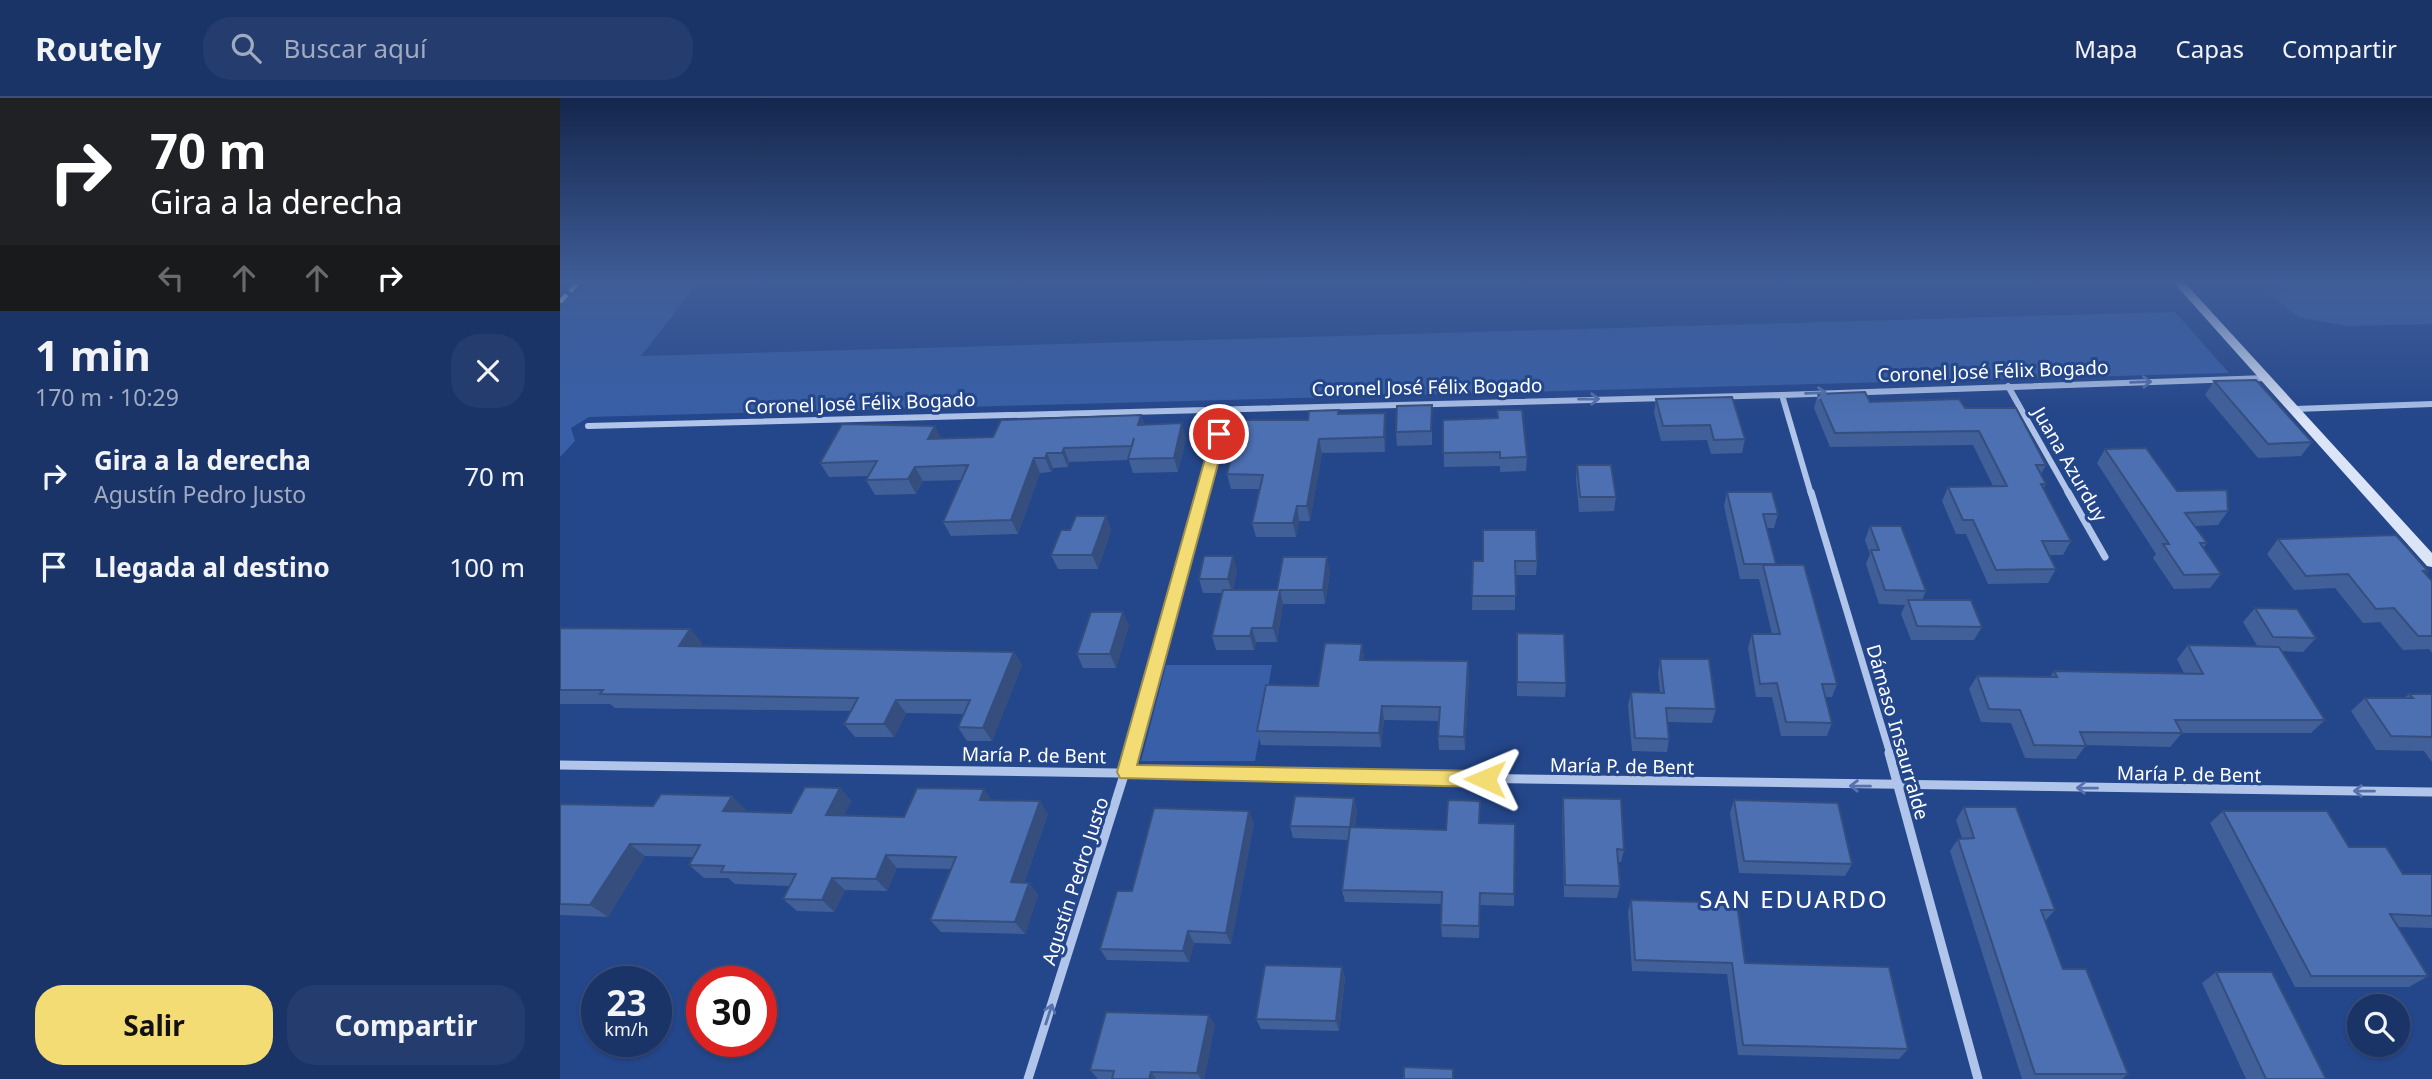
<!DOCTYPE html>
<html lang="es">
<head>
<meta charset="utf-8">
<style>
  body { margin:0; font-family:"Noto Sans",sans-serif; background:#243c6e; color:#f1f3f6; height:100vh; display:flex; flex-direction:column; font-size:26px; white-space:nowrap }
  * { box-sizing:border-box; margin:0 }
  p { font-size:23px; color:#a0aac0 }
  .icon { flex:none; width:38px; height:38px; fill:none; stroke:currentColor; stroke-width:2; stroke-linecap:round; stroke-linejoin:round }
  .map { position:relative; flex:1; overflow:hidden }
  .drawer { display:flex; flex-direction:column; background:#1b3468; width:560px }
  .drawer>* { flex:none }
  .hud { background:#202124; color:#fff; overflow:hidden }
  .fabs { position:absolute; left:1787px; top:896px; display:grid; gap:14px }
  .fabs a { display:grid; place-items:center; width:63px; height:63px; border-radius:50%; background:#1b3468; box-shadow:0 2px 5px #0004,0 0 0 2px #394f7c; font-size:35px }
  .speed { position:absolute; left:21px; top:868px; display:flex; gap:14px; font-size:35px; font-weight:700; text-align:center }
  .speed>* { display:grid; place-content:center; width:91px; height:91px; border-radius:50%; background:#1b3468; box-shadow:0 2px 5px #0004,0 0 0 2px #394f7c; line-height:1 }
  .speed small { font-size:18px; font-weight:400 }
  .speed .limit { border:10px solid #d22; background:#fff; color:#111 }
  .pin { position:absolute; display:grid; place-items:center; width:60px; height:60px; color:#fff; margin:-30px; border:4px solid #fff; border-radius:50%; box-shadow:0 2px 7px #0007 }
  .me { position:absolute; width:77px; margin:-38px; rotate:271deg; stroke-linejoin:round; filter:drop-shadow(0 0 5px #0008) }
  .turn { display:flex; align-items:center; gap:24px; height:147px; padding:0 35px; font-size:32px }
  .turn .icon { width:91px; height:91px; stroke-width:2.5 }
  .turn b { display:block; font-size:49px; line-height:60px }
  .lanes { display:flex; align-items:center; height:66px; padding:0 35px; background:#0003; justify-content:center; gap:35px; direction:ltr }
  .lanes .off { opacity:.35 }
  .round { display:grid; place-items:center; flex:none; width:74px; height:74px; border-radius:28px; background:#243c6e }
  .overview { display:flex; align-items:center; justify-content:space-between; height:119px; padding:0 35px }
  h1 { font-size:42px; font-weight:700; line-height:52px }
  .action { display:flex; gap:14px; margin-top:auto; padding:14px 35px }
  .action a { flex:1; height:80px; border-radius:28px; background:#f4dc75; color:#111; font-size:28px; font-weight:700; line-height:80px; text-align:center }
  .action a+a { background:#243c6e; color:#f1f3f6 }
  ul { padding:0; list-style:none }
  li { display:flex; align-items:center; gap:21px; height:91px; padding:0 35px }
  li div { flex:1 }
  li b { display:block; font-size:26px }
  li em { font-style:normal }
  header { display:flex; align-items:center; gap:42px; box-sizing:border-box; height:98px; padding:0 35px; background:#1b3468; border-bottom:2px solid #394f7c }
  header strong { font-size:33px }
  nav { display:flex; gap:38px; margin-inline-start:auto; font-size:24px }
  .search { width:490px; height:63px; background:#243c6e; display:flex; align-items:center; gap:18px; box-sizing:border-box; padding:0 24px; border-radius:28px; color:#a0aac0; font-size:26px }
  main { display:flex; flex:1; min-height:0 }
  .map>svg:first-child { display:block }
  .green { fill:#385fa7 }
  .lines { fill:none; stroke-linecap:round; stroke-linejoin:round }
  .street-far2 { stroke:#b1c5ea; stroke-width:6 }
  .street-far1 { stroke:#b1c5ea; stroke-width:7 }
  .street { stroke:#b1c5ea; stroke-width:9 }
  .secondary { fill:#dce5f8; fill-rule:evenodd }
  .rail { stroke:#fff; stroke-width:4.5; stroke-dasharray:10 4.5; stroke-linecap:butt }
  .wall { fill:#416099 }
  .shaded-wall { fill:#354e7d }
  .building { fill:#4c70b2; stroke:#354e7d; stroke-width:2 }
  .oneway { stroke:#5572ac }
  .route { fill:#f4dc75; stroke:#9f8f4c; stroke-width:2 }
  .labels { text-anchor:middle; stroke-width:6; stroke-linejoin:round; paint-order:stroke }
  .street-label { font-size:19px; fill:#fff; stroke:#24468a }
  .near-neighbourhood-label { font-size:24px; letter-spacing:2px; fill:#fff; stroke:#24468a }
</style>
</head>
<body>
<header>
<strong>Routely</strong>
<div class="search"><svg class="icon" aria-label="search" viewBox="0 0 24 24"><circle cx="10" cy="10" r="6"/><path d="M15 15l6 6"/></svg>Buscar aquí</div>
<nav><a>Mapa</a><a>Capas</a><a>Compartir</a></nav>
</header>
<main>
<section class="drawer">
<div class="hud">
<div class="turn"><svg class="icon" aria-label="right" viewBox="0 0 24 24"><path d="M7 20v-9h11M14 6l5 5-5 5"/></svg><div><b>70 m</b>Gira a la derecha</div></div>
<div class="lanes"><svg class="icon off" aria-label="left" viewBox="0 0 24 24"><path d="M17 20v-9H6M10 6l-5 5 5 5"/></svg><svg class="icon off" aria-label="ahead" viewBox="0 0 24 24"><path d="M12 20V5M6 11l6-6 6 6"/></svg><svg class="icon off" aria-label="ahead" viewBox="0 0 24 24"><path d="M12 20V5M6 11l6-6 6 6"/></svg><svg class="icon" aria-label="right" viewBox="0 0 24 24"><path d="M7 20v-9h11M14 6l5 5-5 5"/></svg></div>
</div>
<div class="overview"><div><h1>1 min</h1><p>170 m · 10:29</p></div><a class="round"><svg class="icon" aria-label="close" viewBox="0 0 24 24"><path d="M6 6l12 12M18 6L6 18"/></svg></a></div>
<ul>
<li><svg class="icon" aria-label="right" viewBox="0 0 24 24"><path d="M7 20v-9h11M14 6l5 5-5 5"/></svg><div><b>Gira a la derecha</b><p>Agustín Pedro Justo</p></div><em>70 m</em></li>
<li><svg class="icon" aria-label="arrive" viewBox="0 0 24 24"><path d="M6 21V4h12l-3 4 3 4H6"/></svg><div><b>Llegada al destino</b></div><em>100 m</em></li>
</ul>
<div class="action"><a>Salir</a><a>Compartir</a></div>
</section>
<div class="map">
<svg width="1872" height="981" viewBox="0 0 1872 981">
  <rect width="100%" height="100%" fill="#24468a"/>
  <path class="green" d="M23,185H138L81,258L1615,214L1669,275L29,319L11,330L15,343L0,359V209Z
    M1872,185V226L1787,228L1738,219L1709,195L1723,186Z
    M606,567H712L695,663H581Z"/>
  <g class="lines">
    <path class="street-far2" d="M1448,288L1509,396
      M1222,297L1251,396
      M1735,311L1872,306
      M28,328L1222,297L1706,280
      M643,396L666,310"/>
    <path class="street-far1" d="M1251,394L1330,656
      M1508,394L1545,459
      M571,656L643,394"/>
    <path class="street" d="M1329,655L1418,981
      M0,667L1872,694
      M468,981L571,655"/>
    <path class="secondary" d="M1614,185H1625L1872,455V469L1867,468Z"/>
    <path class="rail" d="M0,204L18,185"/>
  </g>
  <path class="wall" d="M1654,283L1752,344L1741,358L1698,360L1645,297Z
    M1258,296L1310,304L1405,310L1486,367L1481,376L1486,386L1483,391L1511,443L1503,457H1489L1496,471L1488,485L1428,486L1406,436H1396L1382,403L1388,389L1433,388L1413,347L1270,349L1254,310Z
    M1096,301L1185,341L1182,355L1151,356L1147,342L1101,343L1094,315Z
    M937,312L967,359L966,373L940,374V368L884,369L883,322L937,320Z
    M825,315L826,329L825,354L762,355L750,423H739L736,439H696L692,425L700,391H671L667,376L748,322L779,316Z
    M581,317L584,326L626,340L618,374L573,375L569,362L509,364L508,369L493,370L491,374L480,375L458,436L391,438L383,424L402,382L363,383L356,396L315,397L306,382L309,378L269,379L260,365L381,341L433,339Z
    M872,322V347L837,348L836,334Z
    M1545,351L1617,393L1668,413L1658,427L1635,428L1647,445L1643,450L1661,476L1650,490L1614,491L1593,460L1596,456L1537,365Z
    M1017,367L1056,399L1054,413L1019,414L1016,381Z
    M1167,394L1218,416L1214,430H1207L1216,467L1277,586L1272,599H1266L1272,625L1267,638H1221L1212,599H1196L1188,550L1192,536H1212L1199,481H1180L1164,408Z
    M546,418L551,432L538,471H498L491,457L510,432Z
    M1310,428L1366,493L1362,502L1422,529L1414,542H1351L1341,516L1345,507L1319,506L1306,466L1310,456L1305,442Z
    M1718,441L1868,473L1865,476L1872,483V555L1869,551L1843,552L1820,524L1803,525L1775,490L1734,492L1707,456Z
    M913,463H977L976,477H955V512H912Z
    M677,472L673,492H717L770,473L765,506H723L717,544H696L694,552H656L652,538L662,495H643L639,481Z
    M1695,510L1756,540L1743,554L1722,553L1765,622L1751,635H1622L1610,649L1526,647L1516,661L1465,660L1451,625L1421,624L1409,591L1417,578L1490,579L1494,573L1624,575L1617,561L1628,547L1698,549L1683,524Z
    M569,527L556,570H523L517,556Z
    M0,530L130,531L142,545L140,549L454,554L462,567L432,643H407L398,629L404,616L346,615L334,639H295L284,626L291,613L55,610L50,606H0Z
    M957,535L1006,585L1005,599L957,598Z
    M802,546L804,562L908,563L909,577L905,652H879L878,638L879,623L824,622L821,649L701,647L697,633L758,588Z
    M1100,561L1156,611L1152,625L1108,624L1109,641L1107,654L1072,653L1068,607L1071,594H1100L1098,575Z
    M1849,596H1872V664L1864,653L1816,652L1791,613L1805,600H1844Z
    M280,690L291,703L284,717L344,719L432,702L488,716L464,785H469L478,797L465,836L381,834L370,822L391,771L337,770L327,793L285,792L274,814L237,813L223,801L230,788L175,786L168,780H144L129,767L133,759L85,758L48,819L0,817V706L185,711L184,714L231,715Z
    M794,700L797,713L795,729L886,732L920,725L955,726L954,808L920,807L919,840L882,839L881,827L882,806L785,804L782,792L789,742L733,740L730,728Z
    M1003,700L1064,752L1061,764H1058L1060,788L1057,800L1004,799L1002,713Z
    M1174,702L1292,766L1285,778L1179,775L1170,715Z
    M1404,709L1495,812L1485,823L1503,871L1568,976L1562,981H1462L1390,753L1398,741L1402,740L1396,722Z
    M1663,713L1789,749L1843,776H1872V830L1838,829L1868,878L1849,889H1735L1650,725Z
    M694,725L671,846L634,845L629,864L547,862L540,851L572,793Z
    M1071,802L1185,865L1348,951L1339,961L1178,957L1167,876L1072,873L1068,814Z
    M782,869L785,880L779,933L701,931L696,921Z
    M1656,874L1766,981H1686L1642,885Z
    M655,927L644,981H538L530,972Z"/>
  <path class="shaded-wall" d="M825,315L826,329L825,354L824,339Z
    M581,317L585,331L578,327Z
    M622,325L626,340L618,374L614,360Z
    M375,328L382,342L368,341Z
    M759,341L762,355L750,423L747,408Z
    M504,350L509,364L508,369L502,355Z
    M487,355L493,370L491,374L485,360Z
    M474,360L480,375L458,436L451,422Z
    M355,369L363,383L356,396L348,381Z
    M737,408L739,423L736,439L733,425Z
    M546,418L551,432L538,471L532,457Z
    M673,458L677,472L672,495L668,481Z
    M767,459L770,473L765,506L763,492Z
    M720,492L723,506L717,544L713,530Z
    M563,514L569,527L556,570L550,556Z
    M692,530L696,544L694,552L690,538Z
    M130,531L142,545L132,562L119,548Z
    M802,546L804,560L802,575L800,562Z
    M454,554L462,567L432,643L423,630Z
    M908,563L909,577L905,652L904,639Z
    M336,602L346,615L334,639L324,626Z
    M822,608L824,622L821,649L819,635Z
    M280,690L291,703L278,730L266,717Z
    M424,691L433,704L420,702Z
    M172,698L185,711L177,726L163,713Z
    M794,700L797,713L793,742L790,729Z
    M480,703L488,716L460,796L451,784Z
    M689,713L694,725L671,846L666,835Z
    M70,746L85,758L48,819L30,807Z
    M326,757L337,770L327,793L316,781Z
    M272,780L285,792L274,814L262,802Z
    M469,785L478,797L465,836L455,824Z
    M628,833L634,845L629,864L623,853Z
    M782,869L785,880L779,933L776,923Z
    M649,917L655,927L644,981H641L637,975Z
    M591,974L596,981H589Z"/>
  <path class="building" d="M1696,282L1752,344L1708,346L1654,283Z
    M1305,294L1310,304L1399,301L1405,310H1456L1486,367H1476L1486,386H1481L1511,443H1482L1496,471L1436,472L1413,422H1403L1388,389L1447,388L1419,333L1275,335L1258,296Z
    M1172,299L1185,341L1154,342L1150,327L1103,328L1096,301Z
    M872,307L871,333L836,334L837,308Z
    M779,312L778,316L825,315L824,339L759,341L747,408H737L733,425H692L703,377L667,376L681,322H748L749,313Z
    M937,312H962L967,359L940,360V354L883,355V322L938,320Z
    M581,317L578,327L622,325L614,360L568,361L574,340L572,348L504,350L502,355H487L485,360H474L451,422L383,424L408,367L355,369L348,381L306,382L317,363L260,365L282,326L375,328L368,341L433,339L441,322Z
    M1586,350L1617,393L1667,392L1668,413L1625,415L1647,445H1640L1661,476L1624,477L1603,446H1609L1545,351Z
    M1017,367H1051L1056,399H1020Z
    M1167,394H1212L1218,416H1203L1216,466H1184Z
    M516,418H546L532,457H491L501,432H510Z
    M1310,428H1341L1366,493L1325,492L1311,452H1319Z
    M923,432H976L977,463H955L956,498H912L913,463H923Z
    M1836,437L1868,473H1863L1872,483V538H1858L1834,510L1816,511L1788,476L1746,478L1718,441Z
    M644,458H673L668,481H639Z
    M723,459H767L763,492H720L713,530H692L690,538H652L663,492H717Z
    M1203,467H1244L1277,586H1262L1272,625L1226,624L1217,585L1200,586L1192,536H1220Z
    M1348,502H1411L1422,529L1357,528Z
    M1695,510L1737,511L1756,540L1713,539Z
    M531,514H563L550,556H517Z
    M0,530L130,531L119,548L454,554L423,630L398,629L410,602H336L324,626H284L298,600L40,596L43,592H0Z
    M957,535L1004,536L1006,585L957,584Z
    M765,545L802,546L800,562L908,563L904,639L878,638L880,609L822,608L819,635L697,633L706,587L758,588Z
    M1628,547L1719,549L1765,622H1615L1622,635L1520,634L1526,648L1474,647L1460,612L1429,611L1417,578L1497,579L1494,573L1643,576Z
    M1100,561H1149L1156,611L1106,610L1109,641L1075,640L1071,594L1104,595Z
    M1849,596H1872V639L1831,638L1805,600H1853Z
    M245,689L280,690L266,717L344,719L357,690L424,691L420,702L480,703L451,784L469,785L455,824L370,822L396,759L326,757L316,781L272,780L262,802L223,801L236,776L161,774L164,768L129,767L140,747L70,746L30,807L0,806V706L93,708L101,696L172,698L163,713L231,715Z
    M735,698L794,700L790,729L730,728Z
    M1003,700L1061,701L1064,752L1057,751L1060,788L1005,787Z
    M888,702L920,703L919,725L955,726L954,796L920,795L919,828L881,827L882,794L782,792L790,729L886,732Z
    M1174,702L1278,705L1292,766L1184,763Z
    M1404,709H1456L1495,812H1481L1503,871H1526L1568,976H1475L1398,741L1414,740Z
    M594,710L689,713L666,835L628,833L623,853L540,851L557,793H572Z
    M1663,713H1767L1789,749H1826L1843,776H1872V818L1830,816L1868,878H1751Z
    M1071,802L1177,805L1185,865L1329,869L1348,951L1183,947L1172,865L1075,862Z
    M705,867L782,869L776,923L696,921Z
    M1656,874H1712L1766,981H1706Z
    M546,914L649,917L637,975L591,974L589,981H552L554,973L530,972Z
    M844,969L893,971V981H844Z"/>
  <defs><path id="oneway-shaft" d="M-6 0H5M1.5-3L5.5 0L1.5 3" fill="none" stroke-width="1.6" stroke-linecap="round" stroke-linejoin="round" transform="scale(1.75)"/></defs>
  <g class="oneway">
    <use href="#oneway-shaft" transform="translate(1581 284) rotate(-2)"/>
    <use href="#oneway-shaft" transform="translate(1256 295) rotate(-2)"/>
    <use href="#oneway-shaft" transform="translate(1029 301) rotate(-1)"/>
    <use href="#oneway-shaft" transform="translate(1300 688) rotate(-179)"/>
    <use href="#oneway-shaft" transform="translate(1527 690) rotate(-179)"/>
    <use href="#oneway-shaft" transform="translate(1804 693) rotate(-179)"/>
    <use href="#oneway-shaft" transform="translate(489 916) rotate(-72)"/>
  </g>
  <linearGradient id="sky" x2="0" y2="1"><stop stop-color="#14264c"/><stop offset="0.57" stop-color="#3f5d98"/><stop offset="1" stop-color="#3f5d98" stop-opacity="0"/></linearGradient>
  <rect width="1872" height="323" fill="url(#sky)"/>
  <path class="route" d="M659,332L666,336L577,667L925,673L931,675L934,681L931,686L925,689L560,680L557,674L652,336Z"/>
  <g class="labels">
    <g class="street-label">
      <text transform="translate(1433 273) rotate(-2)" y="7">Coronel José Félix Bogado</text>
      <text transform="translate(867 289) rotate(-1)" y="7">Coronel José Félix Bogado</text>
      <text transform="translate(300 305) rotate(-2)" y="7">Coronel José Félix Bogado</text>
      <text transform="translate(1510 366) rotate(60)" y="7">Juana Azurduy</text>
      <text transform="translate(1338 634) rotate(74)" y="7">Dámaso Insaurralde</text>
      <text transform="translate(474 657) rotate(1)" y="7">María P. de Bent</text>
      <text transform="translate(1062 668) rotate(1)" y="7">María P. de Bent</text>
      <text transform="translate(1629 676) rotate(1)" y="7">María P. de Bent</text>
      <text transform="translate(515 783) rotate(-72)" y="7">Agustín Pedro Justo</text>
    </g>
    <g class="near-neighbourhood-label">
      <text x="1234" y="810">SAN EDUARDO</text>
    </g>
  </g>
</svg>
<div class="fabs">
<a><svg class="icon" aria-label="search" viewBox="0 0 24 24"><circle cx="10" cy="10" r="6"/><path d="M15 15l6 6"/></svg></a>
</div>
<div class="speed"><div>23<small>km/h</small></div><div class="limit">30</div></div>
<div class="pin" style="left:659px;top:336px;background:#d93025"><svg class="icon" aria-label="arrive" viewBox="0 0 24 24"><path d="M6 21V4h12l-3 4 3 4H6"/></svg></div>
<svg class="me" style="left:925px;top:681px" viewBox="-20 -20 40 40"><path d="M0-17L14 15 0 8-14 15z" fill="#f4dc75" stroke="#fff" stroke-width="4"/></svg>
</div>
</main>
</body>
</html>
